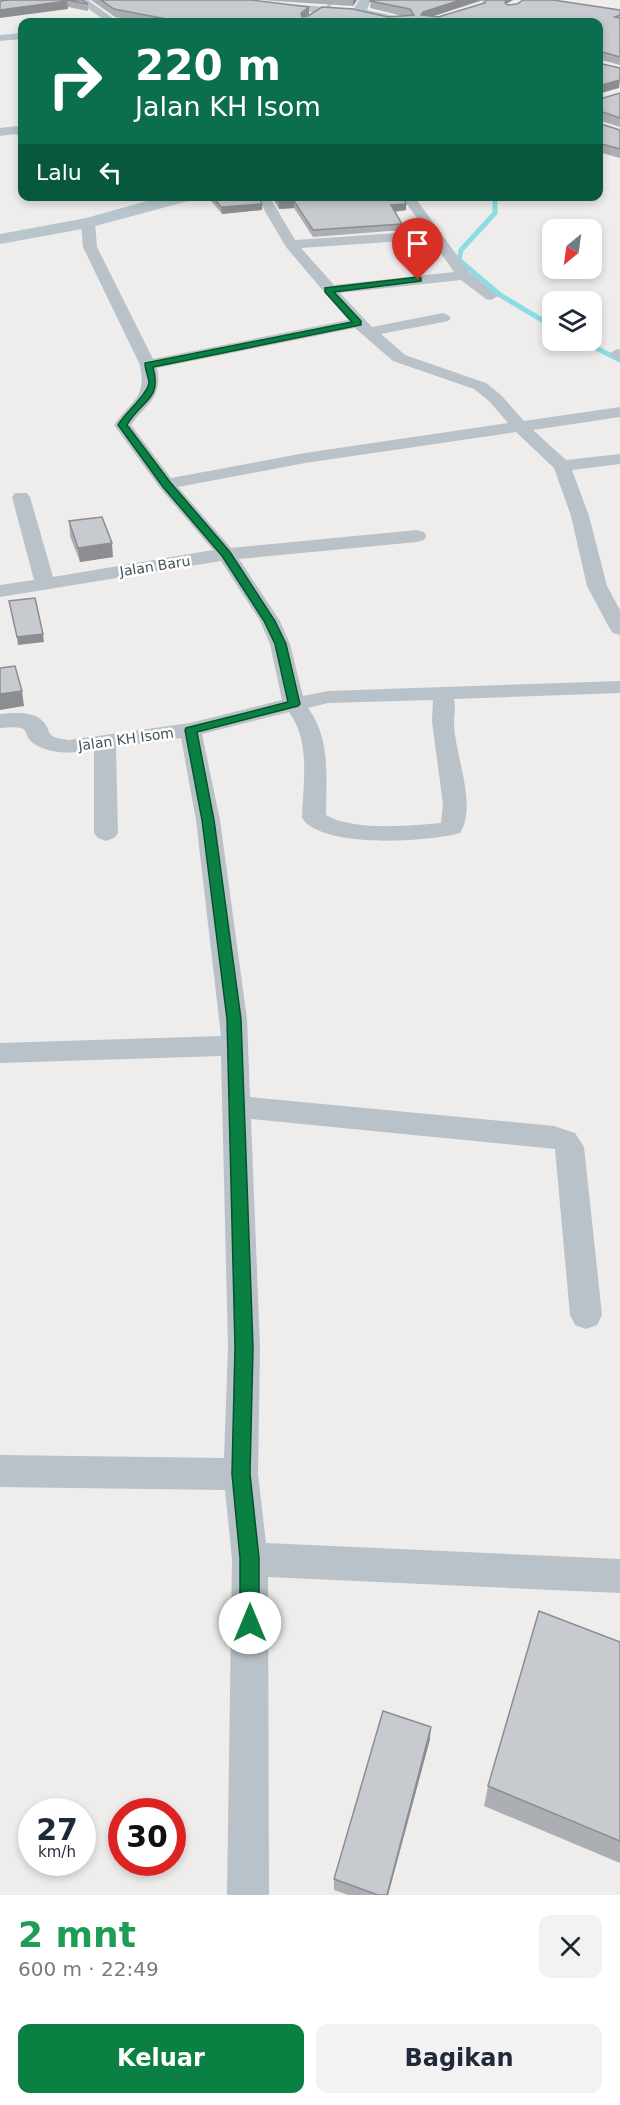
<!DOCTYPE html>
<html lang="id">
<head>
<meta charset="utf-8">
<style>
  body { margin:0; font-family:"DejaVu Sans",sans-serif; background:#f2f2f3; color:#1f2937; height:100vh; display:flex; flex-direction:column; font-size:22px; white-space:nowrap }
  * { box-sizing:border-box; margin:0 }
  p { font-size:20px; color:#747a83 }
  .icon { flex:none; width:33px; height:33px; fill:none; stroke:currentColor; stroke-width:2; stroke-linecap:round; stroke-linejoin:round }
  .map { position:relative; height:1895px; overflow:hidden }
  .side { display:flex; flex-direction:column; background:#fff; flex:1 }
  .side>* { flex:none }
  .hud { position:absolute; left:18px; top:18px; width:585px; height:183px; border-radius:12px; box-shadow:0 3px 9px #0003; background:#0b6e4f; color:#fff; overflow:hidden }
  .needle { width:39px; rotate:209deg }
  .fabs { position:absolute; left:542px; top:219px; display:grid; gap:12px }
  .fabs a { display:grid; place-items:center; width:60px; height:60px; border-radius:12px; background:#fff; box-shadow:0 3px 9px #0003; font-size:30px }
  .speed { position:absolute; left:18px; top:1798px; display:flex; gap:12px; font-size:30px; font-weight:700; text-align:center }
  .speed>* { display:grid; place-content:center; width:78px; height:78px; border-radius:50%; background:#fff; box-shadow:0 3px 9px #0003; line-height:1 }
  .speed small { font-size:15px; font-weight:400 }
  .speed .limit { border:9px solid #d22; background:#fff; color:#111 }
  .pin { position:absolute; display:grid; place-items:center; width:51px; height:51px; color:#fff; margin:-62px -26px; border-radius:50% 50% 50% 0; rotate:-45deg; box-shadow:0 0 6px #0007 }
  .pin .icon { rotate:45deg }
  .me { position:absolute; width:66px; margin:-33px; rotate:0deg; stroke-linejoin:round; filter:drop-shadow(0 0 4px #0008) }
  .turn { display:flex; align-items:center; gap:21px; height:126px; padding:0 18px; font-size:27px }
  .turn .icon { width:78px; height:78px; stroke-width:2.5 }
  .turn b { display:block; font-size:42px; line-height:51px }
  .then { display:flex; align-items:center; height:57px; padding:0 18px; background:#0003; gap:12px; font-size:22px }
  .round { display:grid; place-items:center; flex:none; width:63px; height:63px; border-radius:12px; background:#f2f2f3 }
  .summary { display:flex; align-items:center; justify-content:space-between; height:102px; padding:0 18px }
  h1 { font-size:36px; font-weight:700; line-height:45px; color:#1e9e55 }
  .primary-button { display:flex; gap:12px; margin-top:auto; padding:12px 18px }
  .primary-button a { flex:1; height:69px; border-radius:12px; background:#0b8043; color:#fff; font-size:24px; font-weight:700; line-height:69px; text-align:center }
  .primary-button a+a { background:#f2f2f3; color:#1f2937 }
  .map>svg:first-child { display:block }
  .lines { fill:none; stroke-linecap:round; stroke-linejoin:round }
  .stream-far1 { stroke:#8ddce4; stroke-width:4 }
  .stream { stroke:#8ddce4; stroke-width:5 }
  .street { fill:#b8c2c8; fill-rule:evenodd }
  .secondary { fill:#b9c5cd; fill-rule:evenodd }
  .wall { fill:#abaeb2; fill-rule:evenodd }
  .shaded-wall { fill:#8b8d91 }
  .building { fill:#c7cacf; stroke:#8b8d91; stroke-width:1.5 }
  .route { fill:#0b8043; stroke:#07532c; stroke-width:1.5 }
  .labels { text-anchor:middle; stroke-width:5; stroke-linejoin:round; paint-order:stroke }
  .far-street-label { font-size:14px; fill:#465258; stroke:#fff }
</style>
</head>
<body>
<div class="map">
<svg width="620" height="1895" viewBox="0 0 620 1895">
  <rect width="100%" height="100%" fill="#efecec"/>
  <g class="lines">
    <path class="stream-far1" d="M322,22L328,16L330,0"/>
    <path class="stream" d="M495,196V213L461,250L459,260L500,295L552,326
      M580,340L620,360"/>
    <path class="street" d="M76,0H88L118,22H107Z
      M228,0L355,9L360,12L355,15C332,13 242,10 228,0Z
      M22,33V39L0,41V35Z
      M17,126L22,128V137L15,134L0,136V128Z
      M256,196H269L295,240L426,231L401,196H414L469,272L498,296L491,300L486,299L461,280L340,293L372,327L443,313L448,315L451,318L448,321L381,334L405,355L486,383L501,395L524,421L620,407V417L533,430L566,460L620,454V464L572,470L589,516L607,586L620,610V635L613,633L610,629L587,586L571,516L554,468L516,432L305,463L178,487L231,548L417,530L424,532L426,536L424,540L417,542L239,559L280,621L290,644L303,696L328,691L620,681V693L454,699C456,707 454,714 454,722C454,753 478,806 460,833C428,842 322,849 302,818C303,783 311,742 289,712L202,734L220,820L247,1019L250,1097L554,1126L575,1133L584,1147L602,1315L597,1325L586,1329L575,1325L570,1315L555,1149L251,1119L260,1347L258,1474L266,1543L620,1559V1593L268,1577L269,1895H227L232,1559L225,1490L0,1487V1455L224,1458L228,1347L221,1056L0,1063V1043L221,1036L196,820L181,738L116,747L118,833L114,838L106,841L98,838L94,833V750C76,753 55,755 38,746C17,735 38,724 0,728V714C15,713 36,710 46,725C48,728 48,731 50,734C54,739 64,739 69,740L190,723L282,700L270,644L260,621L221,561L0,597V585L34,580L12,497L15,493H27L30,497L53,577L213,550L160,488L114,425C131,400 147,399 140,365L83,247L81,223L88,219L95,223L97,247L153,359L348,320L286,247ZM431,239L454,272L334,285L301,248ZM355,328L393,361L474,389L489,401L508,423L305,453L171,478L131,425C146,403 163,399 157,368ZM433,700L432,722L443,804L441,823C411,826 352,831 326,815C326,778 331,739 308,708L328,703Z
      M617,349L620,350V361L609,354Z"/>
    <path class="secondary" d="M359,0H371L367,10L409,19L411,22H388L354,15L352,12Z
      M165,196H194L192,200L88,228L0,244V234L86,218Z"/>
  </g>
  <path class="wall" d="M82,0L88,4V11L68,7V9L0,1Z
    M91,0H251L309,14L306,16L388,17L403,16L370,8L371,0H513L506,4L508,5L620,10V65L598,59V22H144L115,17ZM481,1L485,2L438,17L434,16Z
    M261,0H357L353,6Z
    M620,93V127L598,120V98L600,99Z
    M598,123L620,130V158L598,152Z
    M207,196H258L262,210L222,214Z
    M271,196H403L406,210L394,212L402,224V230L313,237L294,208L279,209Z
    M69,521L113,557L80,562L70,536Z
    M620,1642V1863L484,1806L488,1786Z
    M430,1739L388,1895H348L334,1890V1879Z"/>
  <path class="shaded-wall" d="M353,0H357L353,6Z
    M461,0H481L422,20L421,15L423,12Z
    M506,0H513L506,4Z
    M67,1L68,9L0,18V10Z
    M309,7V14L301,20V13Z
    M620,80L619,88L598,94V86Z
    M134,196H153L134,201Z
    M294,201V208L279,209V202Z
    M262,204V210L222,214L221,207Z
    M406,204V210L390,212L391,205Z
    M112,543L113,557L80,562L78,548Z
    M43,634L44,642L18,645L17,637Z
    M22,691L24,706L0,710V694Z
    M431,1727L430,1739L388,1895H387Z"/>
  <path class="building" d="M9,0H66L67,1L0,10V1Z
    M67,0H82L88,4Z
    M101,0H251L309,7L301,13L302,17L308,16L322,7L353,9L388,17L414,15L410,9L370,1L371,0H461L423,12L421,15L438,17L485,3L486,0H506L505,3L508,5L517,4L523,0H553L620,10V15L615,17L620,18V57L599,51L598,52V22H182L114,9Z
    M598,63L620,68V80L598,86Z
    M620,93V118L600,111L598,112V98L600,99Z
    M598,123L620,130V149L598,143Z
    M212,196H258L262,204L221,207Z
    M275,196H403L406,204L391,205L402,224L313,230L294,201L279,202Z
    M102,517L112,543L78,548L69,521Z
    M35,598L43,634L17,637L9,601Z
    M15,666L22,691L0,694V668Z
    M539,1611L620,1642V1841L488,1786Z
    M383,1711L431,1727L387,1895H378L334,1879Z"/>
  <path class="route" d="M418,277L421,278V281L334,292L361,321V325L153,367C162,401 142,399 127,425L170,482L230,552L275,621L286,644L300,704L298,706L197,732L214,820L241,1019L253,1347L250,1474L259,1558V1623L257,1630L250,1633L243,1630L240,1623V1558L232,1474L235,1347L227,1019L202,820L185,730L186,728L288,702L275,644L264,621L222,556L163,487L118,425C124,414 149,393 149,382C148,375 145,370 145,363L352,322L325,292V288Z"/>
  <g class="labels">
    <g class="far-street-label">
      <text transform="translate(155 566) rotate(-9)" y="5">Jalan Baru</text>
      <text transform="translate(126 739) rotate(-8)" y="5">Jalan KH Isom</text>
    </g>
  </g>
</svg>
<div class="fabs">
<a><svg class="needle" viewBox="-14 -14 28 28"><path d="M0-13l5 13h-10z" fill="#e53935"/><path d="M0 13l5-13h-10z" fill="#747a83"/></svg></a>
<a><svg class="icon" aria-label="layers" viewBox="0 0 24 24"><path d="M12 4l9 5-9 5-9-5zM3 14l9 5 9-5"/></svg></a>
</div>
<div class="speed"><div>27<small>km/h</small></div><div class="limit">30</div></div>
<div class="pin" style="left:418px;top:280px;background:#d93025"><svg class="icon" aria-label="arrive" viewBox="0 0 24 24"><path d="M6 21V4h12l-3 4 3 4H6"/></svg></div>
<svg class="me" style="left:250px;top:1623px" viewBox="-20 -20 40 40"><circle r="19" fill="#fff"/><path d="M0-13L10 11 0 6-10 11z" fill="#0b8043"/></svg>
<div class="hud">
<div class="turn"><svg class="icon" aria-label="right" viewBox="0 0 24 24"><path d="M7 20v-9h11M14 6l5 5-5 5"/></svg><div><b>220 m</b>Jalan KH Isom</div></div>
<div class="then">Lalu<svg class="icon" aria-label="left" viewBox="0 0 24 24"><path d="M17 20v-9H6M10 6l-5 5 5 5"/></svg></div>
</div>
</div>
<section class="side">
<div class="summary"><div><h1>2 mnt</h1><p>600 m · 22:49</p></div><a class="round"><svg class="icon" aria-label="close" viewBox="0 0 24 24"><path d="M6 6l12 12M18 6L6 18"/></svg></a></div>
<div class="primary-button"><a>Keluar</a><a>Bagikan</a></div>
</section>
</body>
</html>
